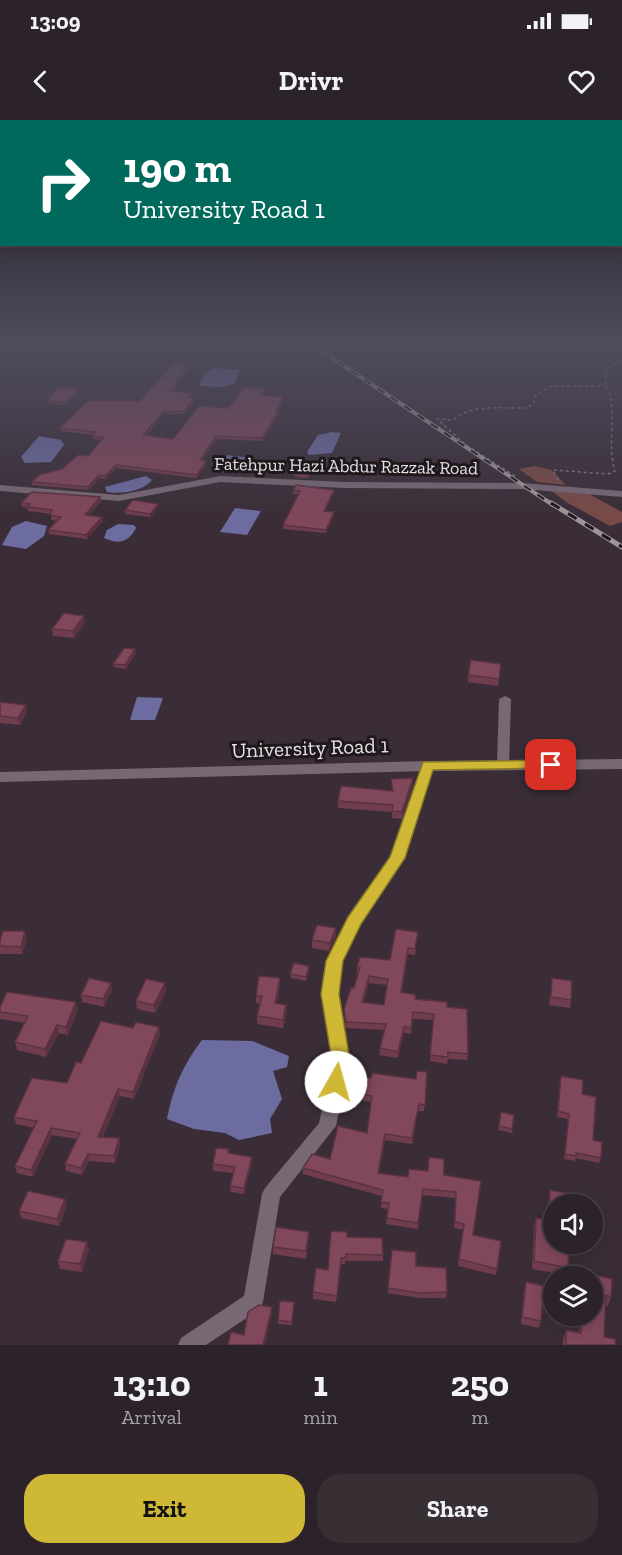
<!DOCTYPE html>
<html lang="en">
<head>
<meta charset="utf-8">
<style>
  body { margin:0; font-family:"Zilla Slab",serif; background:#382f35; color:#f1f3f6; height:100vh; display:flex; flex-direction:column; font-size:22px; white-space:nowrap }
  * { box-sizing:border-box; margin:0 }
  p { font-size:20px; color:#a6a4a8 }
  .icon { flex:none; width:33px; height:33px; fill:none; stroke:currentColor; stroke-width:2; stroke-linecap:round; stroke-linejoin:round }
  .map { position:relative; height:1225px; overflow:hidden }
  .panel { display:flex; flex-direction:column; background:#2c2229; flex:1 }
  .panel>* { flex:none }
  .top-card { position:absolute; left:0px; top:0px; width:622px; height:126px; box-shadow:0 3px 15px #0003,0 0 0 2px #483f46; background:#00695c; color:#fff; overflow:hidden }
  .buttons { position:absolute; left:543px; top:1074px; display:grid; gap:12px }
  .buttons a { display:grid; place-items:center; width:60px; height:60px; border-radius:50%; background:#2c2229; box-shadow:0 3px 15px #0003,0 0 0 2px #483f46; font-size:30px }
  .pin { position:absolute; display:grid; place-items:center; width:51px; height:51px; color:#fff; margin:-26px; border-radius:12px; box-shadow:0 3px 9px #0006 }
  .me { position:absolute; width:66px; margin:-33px; rotate:7deg; stroke-linejoin:round; filter:drop-shadow(0 0 4px #0008) }
  .turn { display:flex; align-items:center; gap:21px; height:126px; padding:0 24px; font-size:27px }
  .turn .icon { width:78px; height:78px; stroke-width:2.5 }
  .turn b { display:block; font-size:42px; line-height:51px }
  .eta { display:flex; justify-content:space-evenly; align-items:center; height:102px; text-align:center }
  .eta b { font-size:36px; font-weight:700; line-height:42px }
  .cta { display:flex; gap:12px; margin-top:auto; padding:12px 24px }
  .cta a { flex:1; height:69px; border-radius:24px; background:#d0b837; color:#111; font-size:24px; font-weight:700; line-height:69px; text-align:center }
  .cta a+a { background:#382f35; color:#f1f3f6 }
  .status { display:flex; justify-content:space-between; align-items:center; height:42px; padding:0 30px; background:#2c2229; direction:ltr }
  .status svg { height:16px; fill:currentColor }
  header { display:flex; justify-content:space-between; align-items:center; height:78px; padding:0 24px; background:#2c2229; font-size:27px; font-weight:700 }
  .map>svg:first-child { display:block }
  .green { fill:#784a47 }
  .water { fill:#6c6ca1 }
  .lines { fill:none; stroke-linecap:round; stroke-linejoin:round }
  .path { stroke:#81767f; stroke-width:1.5; stroke-dasharray:3 3; stroke-linecap:butt }
  .minor { fill:#776873; fill-rule:evenodd }
  .secondary { fill:#776873; fill-rule:evenodd }
  .rail-far1-casing { stroke:#9e949b; stroke-width:4 }
  .rail-casing { stroke:#9e949b; stroke-width:5 }
  .rail-far1 { stroke:#1e181c; stroke-width:2; stroke-dasharray:8; stroke-linecap:butt }
  .rail { stroke:#1e181c; stroke-width:3; stroke-dasharray:10; stroke-linecap:butt }
  .wall { fill:#6f3d4e; fill-rule:evenodd }
  .shaded-wall { fill:#5a3240 }
  .building { fill:#81475b; stroke:#5a3240; stroke-width:1.5; fill-rule:evenodd }
  .route { fill:#d0b837; stroke:#877824; stroke-width:1.5 }
  .labels { text-anchor:middle; stroke-width:6; stroke-linejoin:round; paint-order:stroke }
  .far-street-label { font-size:18px; fill:#e7dfe5; stroke:#1e181c }
  .street-label { font-size:21px; fill:#e7dfe5; stroke:#1e181c }
</style>
</head>
<body>
<div class="status"><b>13:09</b><svg viewBox="0 0 49 12"><path d="M0 12V9h3v3zM5 12V6h3v6zM10 12V3h3v9zM15 12V0h3v12zM26 1h20v11H26zM47 4h2v5h-2z"/></svg></div>
<header><svg class="icon" aria-label="back" viewBox="0 0 24 24"><path d="M15 5l-7 7 7 7"/></svg>Drivr<svg class="icon" aria-label="heart" viewBox="0 0 24 24"><path d="M12 20l-8-8c-3-5 5-10 8-4 3-6 11-1 8 4z"/></svg></header>
<div class="map">
<svg width="622" height="1225" viewBox="0 0 622 1225">
  <rect width="100%" height="100%" fill="#3a2d37"/>
  <path class="green" d="M535,346L551,350L566,365L537,362L519,349Z
    M552,371L589,374L622,392V402L610,406L566,382Z"/>
  <path class="water" d="M214,248L240,250L234,264L221,267L199,266L205,254Z
    M332,312L341,313L332,333L309,335L307,332L318,315Z
    M39,316L61,320L64,325L51,342L25,343L21,337Z
    M227,335L251,338L241,353L217,351Z
    M146,356L152,360C142,372 121,374 107,372L105,367Z
    M235,388L261,391L247,415L220,412Z
    M26,401L47,406L44,416L26,429L2,425L12,407Z
    M118,404L134,405L136,408C129,422 119,425 104,418L107,410Z
    M137,577L163,578L155,600H130Z
    M202,920L252,921L289,936L287,947L273,951L282,979L270,999L272,1013L239,1020L225,1013L194,1009L167,999C173,968 183,945 202,920Z"/>
  <g class="lines">
    <path class="path" d="M515,356L466,325L437,299L453,300C473,283 502,289 527,288L533,284L536,275L552,266H605
      M558,360L553,350L608,354L615,351C607,324 616,299 610,276C608,265 602,260 607,249L622,240"/>
    <path class="minor" d="M220,356L345,362L522,363L622,371V377L522,369L345,368L220,362L119,381L0,371V365L119,375Z
      M505,576L511,579L509,645L503,649L497,645L499,579Z
      M428,642L434,646L405,738L360,803L343,841L338,874L349,941L336,1006L280,1077L263,1182L260,1189L206,1225H178L181,1218L244,1176L262,1074L265,1068L319,1003L333,941L322,874L327,841L349,797L392,737L422,646Z"/>
    <path class="secondary" d="M622,639V649L428,651L0,662V652L428,641Z"/>
    <g class="rail-far1-casing">
      <path id="rail-far1" d="M311,224L553,385"/>
    </g>
    <g class="rail-casing">
      <path id="rail" d="M551,383L622,427"/>
    </g>
    <use href="#rail-far1" class="rail-far1"/>
    <use href="#rail" class="rail"/>
  </g>
  <path class="wall" d="M190,245V248L176,264H177V267L174,271L192,273V276L191,278H194L195,281L184,294H163L146,316L173,319L228,288L265,272L263,275L283,280L278,291H279V294L262,321L217,319L202,340L206,341V344L197,358L116,348L105,359L100,358L88,370L32,365V362L62,349L88,336L102,320L93,319V316L94,315L60,311V308L140,281Z
    M77,268L78,274L66,285L48,283L47,281Z
    M313,348L308,358L295,357V351Z
    M293,371L334,373L325,391L334,395L326,413L283,409V405L299,374H293Z
    M101,382L89,395L103,401L87,419L49,414L48,410L57,401L51,400V394L28,391L27,388L22,387L21,383Z
    M158,384V387L150,397L125,394V390Z
    M85,503L74,518L53,516L52,509Z
    M136,533L126,549L114,547L113,544Z
    M501,544L498,566L468,562V555Z
    M0,582L26,585L27,592L20,605L0,603Z
    M391,659L413,665L402,699L392,698V692L338,688V681L392,671Z
    M336,808V816L329,831L312,828V820Z
    M418,812L415,835L408,834L402,872L415,879L447,887L468,934L467,940L448,939L447,944L430,941L433,900L413,899L411,914L404,913L398,938L379,935L380,928L384,910L346,908L344,896V889L354,868L358,854L357,853V847L390,840ZM369,863L387,865L384,885L363,882Z
    M27,819L22,834H0V826Z
    M309,850L306,861L291,858L290,854Z
    M280,858V865L277,883L286,885L287,892L283,908L257,904V896L260,884L256,883V876Z
    M552,858L571,880L570,888L549,885Z
    M112,870L104,887L82,882L81,875Z
    M166,871L155,893L137,889L136,881Z
    M0,887L78,889L68,915L59,913L46,937L17,930L15,922L25,903L0,899Z
    M159,907L160,914L134,979L120,976L103,1017L119,1018L120,1025L115,1043L89,1041L82,1055L66,1051L65,1044L77,1019L52,1015L33,1057L17,1053L15,1046L34,1008L16,1004L14,997L67,963L81,943L133,908Z
    M427,952L424,991H418L412,1024L385,1020L379,1053L408,1057L428,1051L429,1037L444,1055L481,1061L473,1115L497,1149L496,1155L458,1146L463,1110L454,1108L455,1078L422,1075L418,1109L386,1104L388,1089L381,1088L382,1076L303,1054V1048L330,1039L367,1013L371,982L350,979L348,989L342,988V982L348,953L371,958L416,959Z
    M561,956L582,974L593,1020L601,1038L599,1043L576,1038L575,1041L564,1039L568,999L557,997Z
    M501,992L514,995L512,1013L498,1010Z
    M229,1033L252,1043L244,1074L231,1072L230,1066L234,1053L213,1051V1044Z
    M550,1070L568,1148L566,1155L532,1149L534,1106L536,1098L547,1100L549,1078Z
    M65,1079L67,1086L59,1106L21,1098L19,1091Z
    M309,1112L306,1139L273,1134V1127Z
    M347,1117L383,1135V1141H345V1144H341L336,1182L313,1179V1172L328,1150Z
    M87,1122L89,1129L82,1152L60,1149L58,1141Z
    M392,1130L447,1172L446,1178H420L388,1173Z
    M585,1153L612,1159L611,1177L608,1186L605,1185L604,1217L615,1219L616,1225H563V1219L566,1210L579,1212L580,1196H592V1156H584Z
    M526,1162L541,1201L539,1208L521,1204L524,1170Z
    M294,1186L292,1205L278,1204V1200Z"/>
  <path class="shaded-wall" d="M190,245V248L174,267V264Z
    M78,271V274L66,285V282Z
    M194,278L195,281L184,294V291Z
    M279,291V294L262,321V318Z
    M163,292V294L143,318V315Z
    M216,316L217,319L200,343V340Z
    M206,341V344L197,358V355Z
    M313,342V348L308,358V352Z
    M116,345V348L105,359V356Z
    M99,355L100,358L88,370V367Z
    M334,370V373L324,394V391Z
    M100,377L101,382L85,399V395Z
    M158,384V387L150,397V394Z
    M334,392V395L326,413V410Z
    M102,397L103,401L87,419L86,415Z
    M84,496L85,503L74,518L73,511Z
    M135,529L136,533L126,549L125,545Z
    M26,585L27,592L20,605L18,598Z
    M413,658V665L402,699V692Z
    M336,808V816L329,831L330,823Z
    M25,811L27,819L22,834L21,827Z
    M369,856V863L362,889V882Z
    M280,858V865L276,891L275,883Z
    M111,863L112,870L104,887L103,879Z
    M165,863L166,871L155,893L154,885Z
    M76,882L78,889L68,915L66,907Z
    M286,885L287,892L283,908V900Z
    M57,905L59,913L46,937L45,929Z
    M159,907L160,914L134,979L133,972Z
    M404,907V913L398,938V932Z
    M118,969L120,976L100,1024L98,1017Z
    M51,1008L52,1015L33,1057L31,1050Z
    M119,1018L120,1025L115,1043L114,1036Z
    M88,1034L89,1041L82,1055L81,1048Z
    M252,1037V1043L244,1074V1068Z
    M65,1079L67,1086L59,1106L57,1099Z
    M87,1122L89,1129L82,1152L80,1144Z
    M272,1187V1194L265,1225H263Z"/>
  <path class="building" d="M173,244L190,245L174,264H177L171,271L192,273L189,278H194L184,291L163,292L143,315L173,319L199,286L228,288L245,267L265,269L261,275L283,277L276,291H279L262,318L216,316L200,340L206,341L197,355L116,345L105,356L99,355L88,367L32,362L39,355L62,349L78,335L88,336L104,317L93,316L96,312L60,308L89,280L140,281Z
    M58,267L77,268L74,271H78L66,282L47,281Z
    M300,341L313,342L308,352L295,351Z
    M296,365L334,370L324,391L334,392L326,410L283,405L300,371H293Z
    M32,372L100,377L85,395L102,397L86,415L48,410L61,397L50,395L52,390L27,387L30,384L21,383Z
    M133,380L158,384L150,394L125,390Z
    M64,493L84,496L73,511L52,509Z
    M124,528L135,529L125,545L113,544Z
    M471,540L501,544L499,559L468,555Z
    M0,582L26,585L18,598L0,596Z
    M413,658L402,692L392,691L393,685L338,681L341,666L393,671L391,659Z
    M317,805L336,808L330,823L312,820Z
    M396,809L418,812L415,829L408,828L401,872L416,875L415,879L447,882V887L467,889L468,934L448,932V937L430,935L434,894L413,892L411,908L404,907L398,932L380,928L386,904L346,902L344,889L351,868H354L360,847H357L360,837L390,840ZM369,856L388,859L384,885L362,882Z
    M3,811H25L21,827L0,826V820Z
    M294,843L309,846L306,857L290,854Z
    M259,856L280,858L275,883L286,885L283,900L257,896L262,876H256Z
    M89,858L111,863L103,879L81,875Z
    M552,858L572,861L571,880L551,877Z
    M146,859L165,863L154,885L136,881Z
    M7,872L76,882L66,907L57,905L45,929L15,922L28,896L0,892V887Z
    M101,901L133,908L136,902L159,907L133,972L118,969L98,1017L119,1018L114,1036L88,1034L81,1048L65,1044L80,1013L51,1008L31,1050L15,1046L37,1001L14,997L32,958L67,963L76,942L81,943Z
    M417,951L427,952L425,985L419,984L412,1018L385,1014L378,1053L408,1057L409,1049L428,1051L429,1037L444,1039V1055L481,1061L473,1115L501,1121L497,1149L459,1139L464,1104L455,1102L456,1072L423,1069L418,1103L387,1098L389,1083L381,1082L383,1070L303,1048L312,1034L330,1039L338,1006L367,1013L372,976L351,972L348,983L342,982L348,953L371,958L372,953L416,959Z
    M561,956L583,960L582,974L596,977L593,1020L602,1022L601,1038L576,1033V1036L565,1034L569,994L558,991Z
    M501,992L514,995L512,1009L499,1006Z
    M216,1028L229,1029L228,1033L252,1037L244,1068L230,1066L235,1047L213,1044Z
    M550,1070L571,1074V1084H554V1124H569L568,1148L534,1141L536,1098L548,1100Z
    M28,1071L65,1079L57,1099L19,1091Z
    M276,1107L309,1112L306,1131L273,1127Z
    M331,1111L347,1112V1117L382,1118L383,1135L346,1134L345,1138H341L337,1176L313,1172L316,1148L328,1150Z
    M66,1119L87,1122L80,1144L58,1141Z
    M392,1130L416,1132V1146L446,1148L447,1172L420,1173L388,1168Z
    M585,1153L612,1159L611,1177L606,1175L604,1217L615,1219L616,1225H566V1210L581,1213L582,1196H592V1156H585Z
    M526,1162L544,1166L541,1201L522,1197Z
    M280,1181L294,1182L292,1202L278,1200Z
    M259,1185L272,1187L263,1225H228L231,1212L244,1215L248,1192Z"/>
  <linearGradient id="sky" x2="0" y2="1"><stop stop-color="#20191e"/><stop offset="0.57" stop-color="#4f4c5e"/><stop offset="1" stop-color="#4f4c5e" stop-opacity="0"/></linearGradient>
  <rect width="622" height="396" fill="url(#sky)"/>
  <path class="route" d="M551,640L556,642V648L433,650L405,738L361,804L343,841L339,874L350,941L343,968L336,970L330,968L327,962L332,941L321,874L326,841L348,797L390,737L423,642Z"/>
  <g class="labels">
    <g class="far-street-label">
      <text transform="translate(346 346) rotate(1)" y="6">Fatehpur Hazi Abdur Razzak Road</text>
    </g>
    <g class="street-label">
      <text transform="translate(310 628) rotate(-2)" y="7">University Road 1</text>
    </g>
  </g>
</svg>
<div class="buttons">
<a><svg class="icon" aria-label="sound" viewBox="0 0 24 24"><path d="M4 9h4l5-4v14l-5-4H4zM17 9q2 3 0 6"/></svg></a>
<a><svg class="icon" aria-label="layers" viewBox="0 0 24 24"><path d="M12 4l9 5-9 5-9-5zM3 14l9 5 9-5"/></svg></a>
</div>
<div class="pin" style="left:551px;top:645px;background:#d93025"><svg class="icon" aria-label="arrive" viewBox="0 0 24 24"><path d="M6 21V4h12l-3 4 3 4H6"/></svg></div>
<svg class="me" style="left:336px;top:962px" viewBox="-20 -20 40 40"><circle r="19" fill="#fff"/><path d="M0-13L10 11 0 6-10 11z" fill="#d0b837"/></svg>
<div class="top-card">
<div class="turn"><svg class="icon" aria-label="right" viewBox="0 0 24 24"><path d="M7 20v-9h11M14 6l5 5-5 5"/></svg><div><b>190 m</b>University Road 1</div></div>
</div>
</div>
<section class="panel">
<div class="eta">
<div><b>13:10</b><p>Arrival</p></div>
<div><b>1</b><p>min</p></div>
<div><b>250</b><p>m</p></div>
</div>
<div class="cta"><a>Exit</a><a>Share</a></div>
</section>
</body>
</html>
